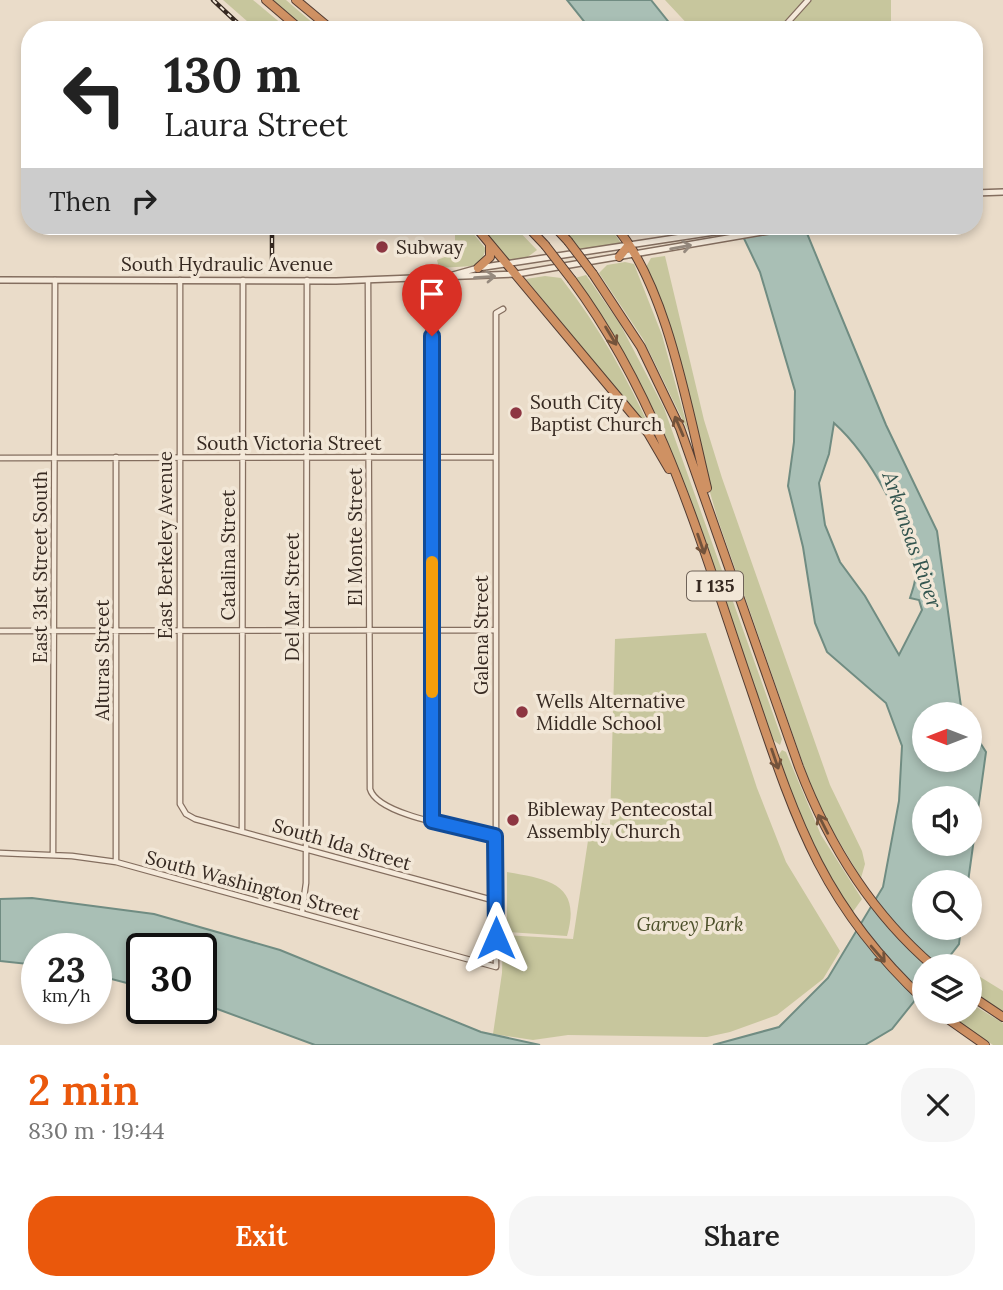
<!DOCTYPE html>
<html lang="en">
<head>
<meta charset="utf-8">
<style>
  body { margin:0; font-family:Lora,serif; background:#f6f6f6; color:#222; height:100vh; display:flex; flex-direction:column; font-size:26px; white-space:nowrap }
  * { box-sizing:border-box; margin:0 }
  p { font-size:23px; color:#767676 }
  .icon { flex:none; width:38px; height:38px; fill:none; stroke:currentColor; stroke-width:2; stroke-linecap:round; stroke-linejoin:round }
  .map { position:relative; height:1045px; overflow:hidden }
  .panel { display:flex; flex-direction:column; background:#fff; flex:1 }
  .panel>* { flex:none }
  .hud { position:absolute; left:21px; top:21px; width:962px; height:214px; border-radius:28px; box-shadow:0 4px 10px #0003; background:#fff; color:#222; overflow:hidden }
  .needle { width:46px; rotate:270deg }
  .fabs { position:absolute; left:912px; top:702px; display:grid; gap:14px }
  .fabs a { display:grid; place-items:center; width:70px; height:70px; border-radius:50%; background:#fff; box-shadow:0 4px 10px #0003; font-size:35px }
  .speed { position:absolute; left:21px; top:933px; display:flex; gap:14px; font-size:35px; font-weight:700; text-align:center }
  .speed>* { display:grid; place-content:center; width:91px; height:91px; border-radius:50%; background:#fff; box-shadow:0 4px 10px #0003; line-height:1 }
  .speed small { font-size:18px; font-weight:400 }
  .speed .limit { border:4px solid #111; border-radius:10px; background:#fff; color:#111 }
  .pin { position:absolute; display:grid; place-items:center; width:60px; height:60px; color:#fff; margin:-72px -30px; border-radius:50% 50% 50% 0; rotate:-45deg; box-shadow:0 0 7px #0007 }
  .pin .icon { rotate:45deg }
  .me { position:absolute; width:77px; margin:-38px; rotate:0deg; stroke-linejoin:round; filter:drop-shadow(0 0 5px #0008) }
  .turn { display:flex; align-items:center; gap:24px; height:147px; padding:0 28px; font-size:32px }
  .turn .icon { width:91px; height:91px; stroke-width:2.5 }
  .turn b { display:block; font-size:49px; line-height:60px }
  .then { display:flex; align-items:center; height:66px; padding:0 28px; background:#0003; gap:14px; font-size:26px }
  .round { display:grid; place-items:center; flex:none; width:74px; height:74px; border-radius:28px; background:#f6f6f6 }
  .summary { display:flex; align-items:center; justify-content:space-between; height:119px; padding:0 28px }
  h1 { font-size:42px; font-weight:600; line-height:52px; color:#ea580c }
  .cta { display:flex; gap:14px; margin-top:auto; padding:14px 28px }
  .cta a { flex:1; height:80px; border-radius:28px; background:#ea580c; color:#fff; font-size:28px; font-weight:600; line-height:80px; text-align:center }
  .cta a+a { background:#f6f6f6; color:#222 }
  .map>svg:first-child { display:block }
  .green { fill:#c7c69d }
  .water { fill:#a9bfb5; stroke:#708c82; stroke-width:2; fill-rule:evenodd }
  .lines { fill:none; stroke-linecap:round; stroke-linejoin:round }
  .minor-casing { stroke:#846e5f; stroke-width:7 }
  .tertiary-casing { stroke:#846e5f; stroke-width:8 }
  .motorway-casing { stroke:#533d33; stroke-width:10 }
  .minor { stroke:#f5eadb; stroke-width:4.5 }
  .tertiary { stroke:#f5eadb; stroke-width:5 }
  .motorway { stroke:#cf9163; stroke-width:8 }
  .rail-casing { stroke:#362921; stroke-width:4.5 }
  .rail { stroke:#f2e7d7; stroke-width:2; stroke-dasharray:5; stroke-linecap:butt }
  .motorway-bridge-casing { stroke:#533d33; stroke-width:10; stroke-linecap:butt }
  .motorway-bridge { stroke:#cf9163; stroke-width:8 }
  .oneway { stroke:#968a7e }
  .oneway2 { stroke:#73533b }
  .route-casing { stroke:#114b97; stroke-width:18 }
  .route { stroke:#1a73e8; stroke-width:12 }
  .slow { stroke:#f59e0b; stroke-width:12 }
  .poi-dot { fill:#8d3642; stroke:#f2e7d7; stroke-width:2.5 }
  .labels { text-anchor:middle; stroke-width:7; stroke-linejoin:round; paint-order:stroke }
  .shield { fill:#f2e7d7; stroke:#6e6258; stroke-width:2 }
  .shield-label { font-size:18px; font-weight:bold; fill:#362921 }
  .poi-label { font-size:19px; fill:#362921; stroke:#f2e7d7; text-anchor:start }
  .street-label { font-size:19px; fill:#362921; stroke:#f2e7d7 }
  .park-label { font-size:19px; font-style:italic; fill:#4c502a; stroke:#f2e7d7 }
  .water-label { font-size:21px; font-style:italic; fill:#32544e; stroke:#f2e7d7 }
</style>
</head>
<body>
<div class="map">
<svg width="1003" height="1045" viewBox="0 0 1003 1045">
  <rect width="100%" height="100%" fill="#eadcc9"/>
  <path class="green" d="M223,0H253L289,30H257Z
    M270,0H286L321,30H306Z
    M665,0H891V30H693Z
    M451,226H467L486,249L481,262L473,266L439,268L437,260L455,253V234Z
    M479,226H514L537,250L525,259L510,262Z
    M560,226H609L621,243L582,251Z
    M665,256L704,420L722,478L830,785L862,851L865,864L861,878L825,818L807,775L717,517L646,267L651,258Z
    M625,262L634,264L662,335L689,433L643,339L599,273L607,265Z
    M586,275L620,324L664,408L782,739L780,745L773,740C717,581 674,416 575,278Z
    M545,276L561,278C599,326 627,378 653,434L526,279Z
    M706,633L757,788L786,862L840,951L823,979L777,1015L730,1032L707,1037L568,1035L533,1040L493,1034L502,973L503,935L573,939L591,821L610,825L615,639Z
    M782,750L786,752L821,835L862,899L852,913L803,829L778,756Z
    M507,872C549,879 582,884 567,936L507,932Z
    M977,975L1003,991V1012L970,989Z
    M970,1003L1003,1023V1045H993L950,1016L953,1012H970Z"/>
  <path class="water" d="M567,0H651L675,30H591Z
    M738,226H804L886,425L937,531L962,714H924V760H970V727L986,752L968,882H924V928H961L959,944L942,966H924V989L892,1029L865,1045H713L779,1027L828,978L883,887L899,801L902,746L886,703L827,652L815,623L803,547L788,486L794,442L795,391L760,272ZM834,423C871,456 906,523 915,572C917,580 912,591 910,598L919,600L922,610L899,655L865,596L840,562L825,525L819,483L829,454ZM924,798H970V844H924Z
    M32,898L154,914L280,950L481,1032L540,1045H315L201,1003V948H142V987L96,975V948H37V965L0,961V899Z"/>
  <g class="lines">
    <g class="minor-casing">
      <path id="minor" d="M781,30L808,0
        M432,277V821
        M180,280V804L186,814L195,819L496,901
        M368,280L370,789C378,817 468,828 496,836
        M0,458L495,457
        M0,631L495,630
        M242,830L243,280
        M0,853L72,856L116,862L496,967V313L503,309
        M53,854L55,280
        M116,862V457
        M302,912L306,883L307,280"/>
    </g>
    <g class="tertiary-casing">
      <path id="tertiary" d="M975,193L1003,192
        M453,275L478,268L754,226
        M0,280L336,281L517,274L798,226"/>
    </g>
    <g class="motorway-casing">
      <path id="motorway" d="M266,0L301,30
        M296,0L332,30
        M475,226L648,433L669,469
        M527,226L545,245
        M554,226L568,241
        M615,226C667,285 688,411 707,488
        M619,257L628,246
        M478,268L490,257V245
        M593,274L641,347L680,428L799,767C828,843 870,912 933,966
        M572,280C664,404 703,551 753,695C796,822 823,906 924,1000
        M970,995L1003,1017
        M938,1012L985,1045"/>
    </g>
    <use href="#minor" class="minor"/>
    <use href="#tertiary" class="tertiary"/>
    <use href="#motorway" class="motorway"/>
    <g class="rail-casing">
      <path id="rail" d="M213,0L245,30
        M272,263V226"/>
    </g>
    <use href="#rail" class="rail"/>
    <g class="motorway-bridge-casing">
      <path id="motorway-bridge" d="M568,241L593,274
        M545,245L572,280"/>
    </g>
    <use href="#motorway-bridge" class="motorway-bridge"/>
  </g>
  <defs><path id="oneway-shaft" d="M-6 0H5M1.5-3L5.5 0L1.5 3" fill="none" stroke-width="1.6" stroke-linecap="round" stroke-linejoin="round" transform="scale(1.75)"/></defs>
  <g class="oneway">
    <use href="#oneway-shaft" transform="translate(681 247) rotate(-10)"/>
    <use href="#oneway-shaft" transform="translate(485 277) rotate(-4)"/>
  </g>
  <g class="oneway2">
    <use href="#oneway-shaft" transform="translate(611 336) rotate(59)"/>
    <use href="#oneway-shaft" transform="translate(679 426) rotate(-113)"/>
    <use href="#oneway-shaft" transform="translate(701 544) rotate(71)"/>
    <use href="#oneway-shaft" transform="translate(775 759) rotate(71)"/>
    <use href="#oneway-shaft" transform="translate(823 824) rotate(-117)"/>
    <use href="#oneway-shaft" transform="translate(878 954) rotate(49)"/>
  </g>
  <g class="lines">
    <g class="route-casing">
      <path id="route" d="M432,336V821L495,836L496,938"/>
    </g>
    <use href="#route" class="route"/>
    <path class="slow" d="M432,562V692"/>
  </g>
  <g class="poi-dot">
    <circle cx="382" cy="247" r="7"/>
    <circle cx="516" cy="413" r="7"/>
    <circle cx="522" cy="712" r="7"/>
    <circle cx="513" cy="820" r="7"/>
  </g>
  <g class="labels">
    <rect class="shield" x="687" y="571.5" width="56" height="29" rx="5"/>
    <g class="shield-label">
      <text x="715" y="592">I 135</text>
    </g>
    <g class="poi-label">
      <text x="396" y="254">Subway</text>
      <text x="530" y="409">South City<tspan x="530" dy="22">Baptist Church</tspan></text>
      <text x="536" y="708">Wells Alternative<tspan x="536" dy="22">Middle School</tspan></text>
      <text x="527" y="816">Bibleway Pentecostal<tspan x="527" dy="22">Assembly Church</tspan></text>
    </g>
    <g class="street-label">
      <text x="227" y="271">South Hydraulic Avenue</text>
      <text x="289" y="450">South Victoria Street</text>
      <text transform="translate(355 537) rotate(-90)" y="7">El Monte Street</text>
      <text transform="translate(165 545) rotate(-90)" y="7">East Berkeley Avenue</text>
      <text transform="translate(228 555) rotate(-90)" y="7">Catalina Street</text>
      <text transform="translate(40 567) rotate(-90)" y="7">East 31st Street South</text>
      <text transform="translate(292 597) rotate(-90)" y="7">Del Mar Street</text>
      <text transform="translate(481 635) rotate(-90)" y="7">Galena Street</text>
      <text transform="translate(102 660) rotate(-90)" y="7">Alturas Street</text>
      <text transform="translate(342 844) rotate(16)" y="7">South Ida Street</text>
      <text transform="translate(253 885) rotate(15)" y="7">South Washington Street</text>
    </g>
    <g class="park-label">
      <text x="690" y="931">Garvey Park</text>
    </g>
    <g class="water-label">
      <text transform="translate(912 540) rotate(71)" y="7">Arkansas River</text>
    </g>
  </g>
</svg>
<div class="fabs">
<a><svg class="needle" viewBox="-14 -14 28 28"><path d="M0-13l5 13h-10z" fill="#e53935"/><path d="M0 13l5-13h-10z" fill="#767676"/></svg></a>
<a><svg class="icon" aria-label="sound" viewBox="0 0 24 24"><path d="M4 9h4l5-4v14l-5-4H4zM17 9q2 3 0 6"/></svg></a>
<a><svg class="icon" aria-label="search" viewBox="0 0 24 24"><circle cx="10" cy="10" r="6"/><path d="M15 15l6 6"/></svg></a>
<a><svg class="icon" aria-label="layers" viewBox="0 0 24 24"><path d="M12 4l9 5-9 5-9-5zM3 14l9 5 9-5"/></svg></a>
</div>
<div class="speed"><div>23<small>km/h</small></div><div class="limit">30</div></div>
<div class="pin" style="left:432px;top:336px;background:#d93025"><svg class="icon" aria-label="arrive" viewBox="0 0 24 24"><path d="M6 21V4h12l-3 4 3 4H6"/></svg></div>
<svg class="me" style="left:496px;top:938px" viewBox="-20 -20 40 40"><path d="M0-17L14 15 0 8-14 15z" fill="#1a73e8" stroke="#fff" stroke-width="4"/></svg>
<div class="hud">
<div class="turn"><svg class="icon" aria-label="left" viewBox="0 0 24 24"><path d="M17 20v-9H6M10 6l-5 5 5 5"/></svg><div><b>130 m</b>Laura Street</div></div>
<div class="then">Then<svg class="icon" aria-label="right" viewBox="0 0 24 24"><path d="M7 20v-9h11M14 6l5 5-5 5"/></svg></div>
</div>
</div>
<section class="panel">
<div class="summary"><div><h1>2 min</h1><p>830 m · 19:44</p></div><a class="round"><svg class="icon" aria-label="close" viewBox="0 0 24 24"><path d="M6 6l12 12M18 6L6 18"/></svg></a></div>
<div class="cta"><a>Exit</a><a>Share</a></div>
</section>
</body>
</html>
